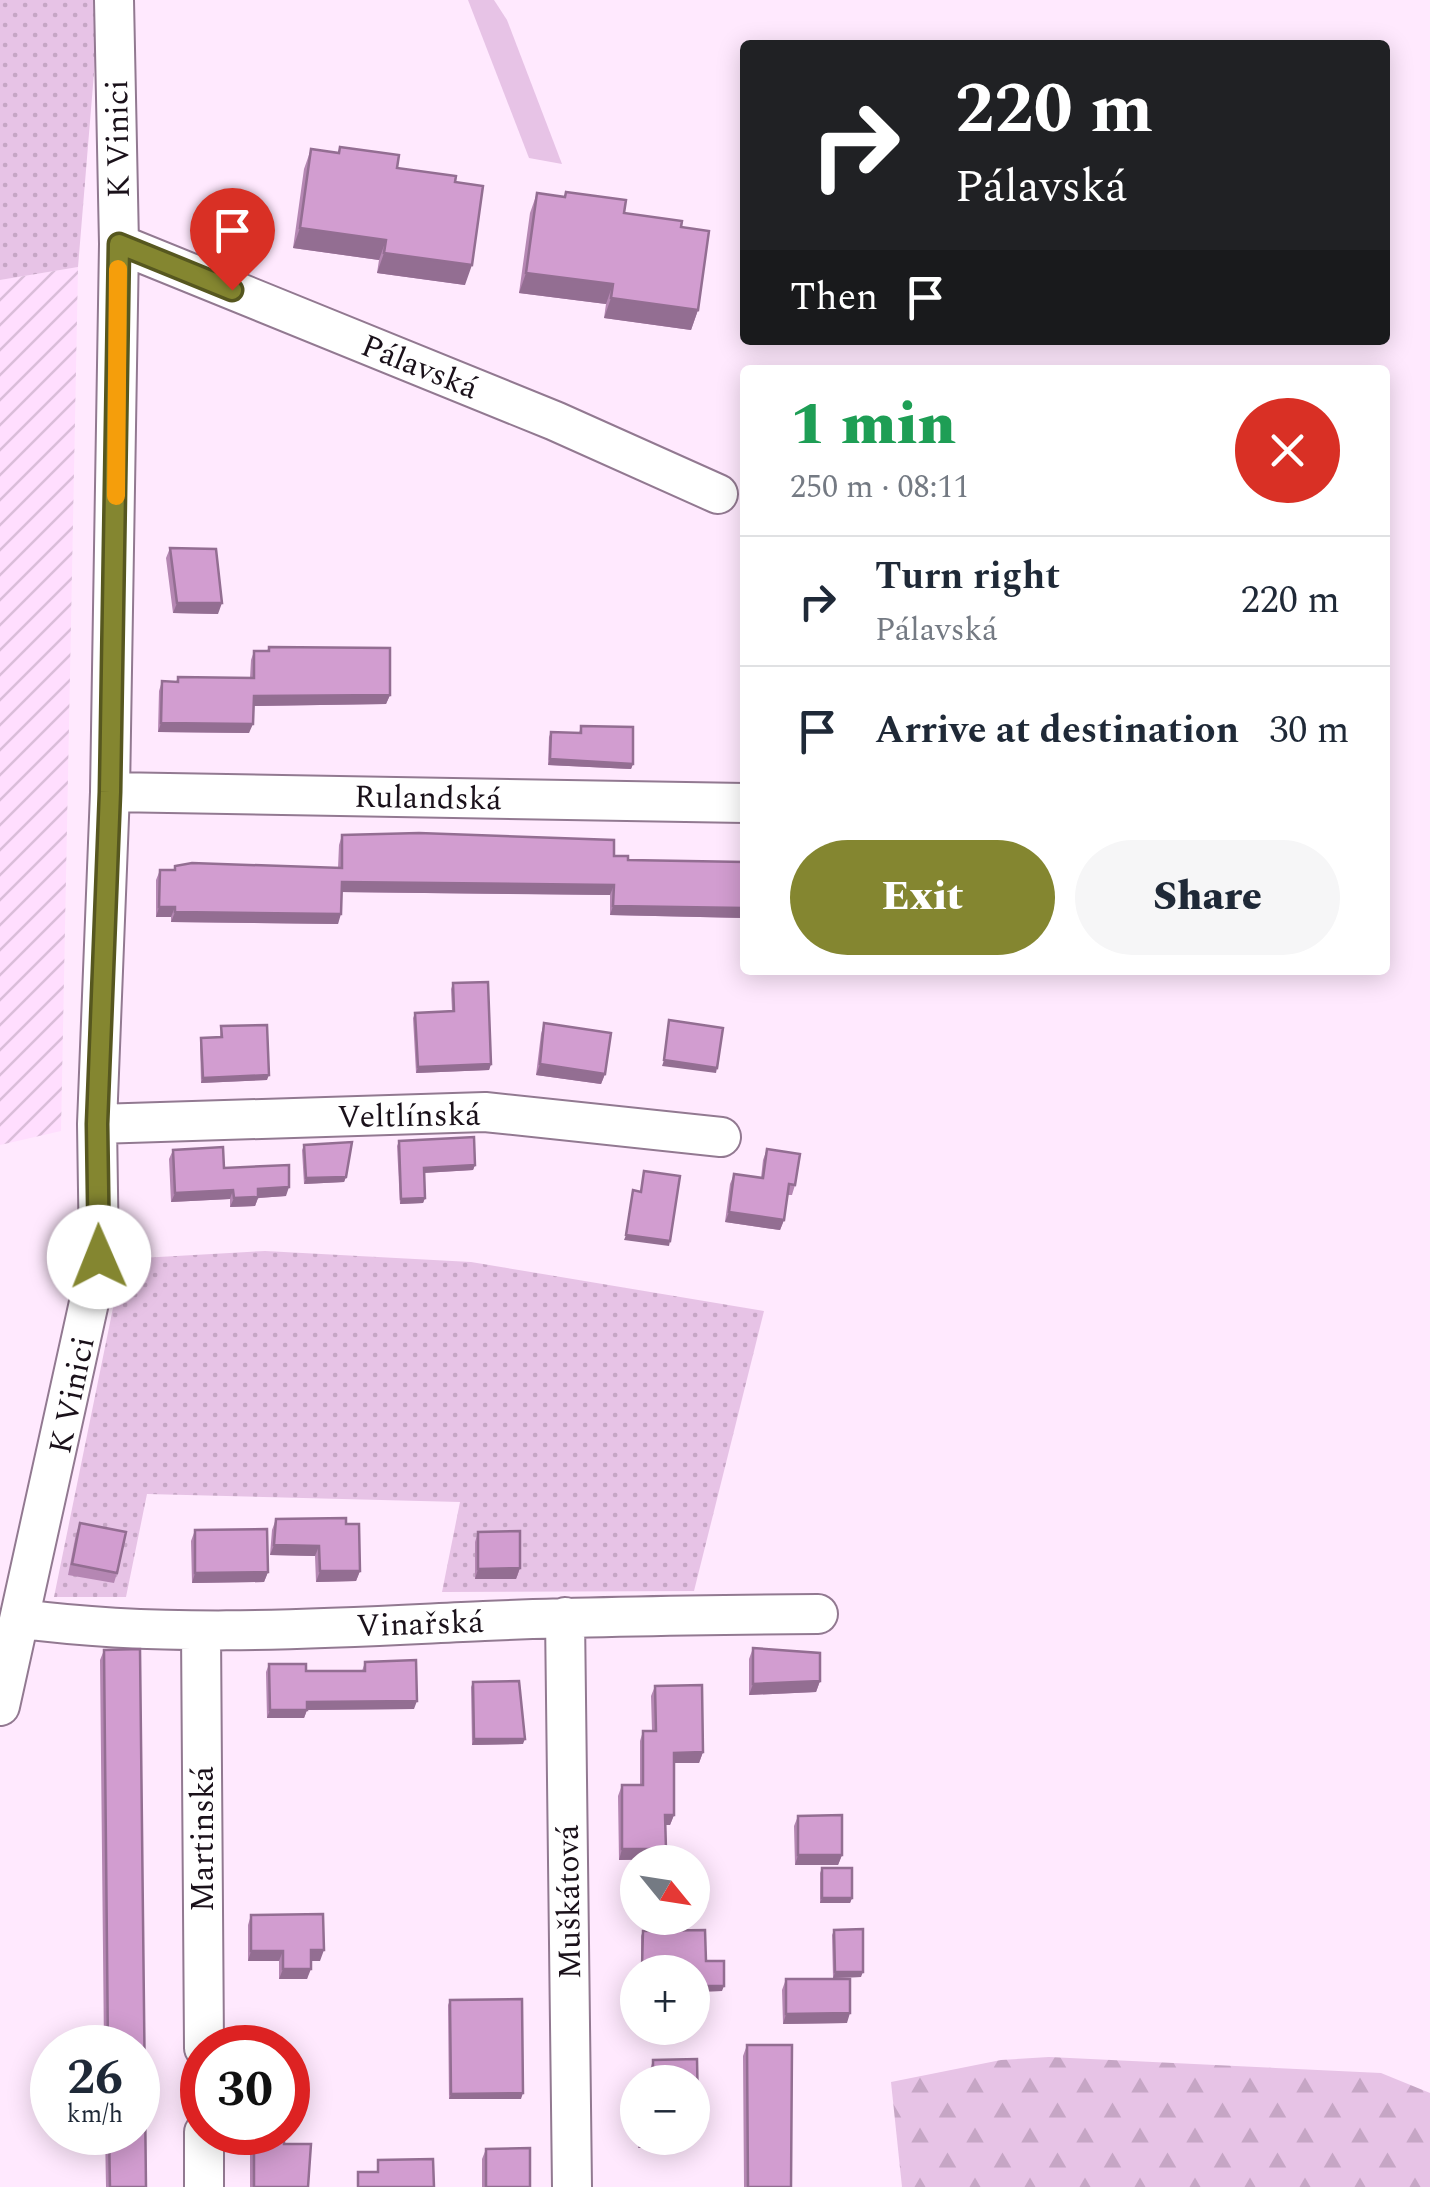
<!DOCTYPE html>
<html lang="en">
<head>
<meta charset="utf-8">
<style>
  body { margin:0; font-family:Spectral,serif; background:#f6f6f7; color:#1f2937; height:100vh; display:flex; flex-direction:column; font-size:38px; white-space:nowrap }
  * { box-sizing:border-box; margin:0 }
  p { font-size:32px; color:#747a83 }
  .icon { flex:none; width:55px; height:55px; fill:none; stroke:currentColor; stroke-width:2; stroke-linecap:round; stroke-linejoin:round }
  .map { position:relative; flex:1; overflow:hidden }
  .drawer { position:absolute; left:740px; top:365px; width:650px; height:610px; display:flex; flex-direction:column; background:#fff; border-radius:10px; box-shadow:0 5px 25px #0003 }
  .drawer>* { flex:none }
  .top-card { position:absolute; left:740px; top:40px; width:650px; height:305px; border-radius:10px; box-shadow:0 5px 25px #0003; background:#202124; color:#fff; overflow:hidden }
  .needle { width:65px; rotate:120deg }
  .buttons { position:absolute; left:620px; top:1845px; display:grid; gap:20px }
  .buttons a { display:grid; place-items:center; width:90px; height:90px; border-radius:50%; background:#fff; box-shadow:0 5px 25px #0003; font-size:50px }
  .speed { position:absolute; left:30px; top:2025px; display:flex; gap:20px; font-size:50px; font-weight:700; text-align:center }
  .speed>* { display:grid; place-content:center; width:130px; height:130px; border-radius:50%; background:#fff; box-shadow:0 5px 25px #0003; line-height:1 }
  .speed small { font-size:25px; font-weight:400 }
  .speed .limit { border:15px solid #d22; background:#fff; color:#111 }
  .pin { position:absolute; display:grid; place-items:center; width:85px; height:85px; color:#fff; margin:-102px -42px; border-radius:50% 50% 50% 0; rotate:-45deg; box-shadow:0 0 10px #0007 }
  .pin .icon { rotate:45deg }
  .me { position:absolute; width:110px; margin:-55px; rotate:359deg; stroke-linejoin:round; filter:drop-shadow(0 0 8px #0008) }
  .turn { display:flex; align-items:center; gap:35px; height:210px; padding:0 50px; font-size:45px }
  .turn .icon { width:130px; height:130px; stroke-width:2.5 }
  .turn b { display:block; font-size:70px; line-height:85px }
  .then { display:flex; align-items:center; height:95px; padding:0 50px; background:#0003; gap:20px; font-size:38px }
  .round { display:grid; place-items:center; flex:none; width:105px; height:105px; border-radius:52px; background:#f6f6f7 }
  .headline { display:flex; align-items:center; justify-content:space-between; height:170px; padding:0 50px }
  h1 { font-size:60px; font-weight:800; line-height:75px; color:#1e9e55 }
  .cta { display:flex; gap:20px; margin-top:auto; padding:20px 50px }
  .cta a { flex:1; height:115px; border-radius:60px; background:#848630; color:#fff; font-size:40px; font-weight:800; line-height:115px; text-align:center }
  .cta a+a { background:#f6f6f7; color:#1f2937 }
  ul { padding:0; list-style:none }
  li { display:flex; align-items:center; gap:30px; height:130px; padding:0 50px; border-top:2px solid #e0e1e3 }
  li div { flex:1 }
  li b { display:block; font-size:38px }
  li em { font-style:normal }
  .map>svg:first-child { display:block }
  .industrial { fill:url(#industrial-furrows) }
  .grass { fill:#e7c3e6 }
  .forest { fill:url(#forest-firs) }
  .garden { fill:url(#garden-dots) }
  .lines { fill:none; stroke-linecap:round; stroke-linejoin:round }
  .street-casing { stroke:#927991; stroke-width:42 }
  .street { stroke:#fff; stroke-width:38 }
  .wall { fill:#b587b3 }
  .shaded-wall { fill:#936e92 }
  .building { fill:#d29dd0; stroke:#936e92; stroke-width:2.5 }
  .route-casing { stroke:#56571f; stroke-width:25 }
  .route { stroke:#848630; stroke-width:18 }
  .slow { stroke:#f59e0b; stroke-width:18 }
  .labels { text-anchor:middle; stroke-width:8; stroke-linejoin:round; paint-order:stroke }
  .street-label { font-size:32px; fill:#1a111a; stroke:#fff }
</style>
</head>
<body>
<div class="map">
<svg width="1430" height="2187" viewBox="0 0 1430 2187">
  <defs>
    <pattern id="industrial-furrows" width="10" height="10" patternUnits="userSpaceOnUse" patternTransform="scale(2.5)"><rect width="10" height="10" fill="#ffdefe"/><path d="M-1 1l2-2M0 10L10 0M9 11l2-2" fill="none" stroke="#dabdd9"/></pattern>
    <pattern id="forest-firs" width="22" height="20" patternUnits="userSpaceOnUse" patternTransform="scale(2.5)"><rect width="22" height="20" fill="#e7c3e6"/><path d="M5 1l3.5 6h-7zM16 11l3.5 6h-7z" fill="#c6a6c5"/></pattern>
    <pattern id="garden-dots" width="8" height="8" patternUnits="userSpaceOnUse" patternTransform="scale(2.5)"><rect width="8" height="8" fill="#e7c3e6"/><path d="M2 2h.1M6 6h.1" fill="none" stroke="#c6a6c5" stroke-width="1.8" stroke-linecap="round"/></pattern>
  </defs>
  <rect width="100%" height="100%" fill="#ffe9fe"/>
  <path class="industrial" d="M78,267L61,1131L0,1145V280Z"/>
  <path class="grass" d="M468,0H494L507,20L562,164L529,158Z"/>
  <path class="forest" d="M1049,2057L1381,2073L1430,2093V2187H902L891,2082L1001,2060Z"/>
  <path class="garden" d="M0,0H100L78,267L0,280Z
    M265,1251L471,1262L764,1311L694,1591L442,1592L460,1502L147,1494L126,1597H54L123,1259Z"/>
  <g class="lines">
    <g class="street-casing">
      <path id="street" d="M119,244L555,421L718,494
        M110,792L745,803
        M97,1124L485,1112L721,1137
        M565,1617L572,2187
        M22,1619C175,1639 330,1628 484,1621C596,1616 707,1615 818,1614
        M201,1631L204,2048
        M0,1706L99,1257L97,1124L110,792L119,244L114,0
        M204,2132V2187"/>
    </g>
    <use href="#street" class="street"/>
  </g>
  <path class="wall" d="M340,147L397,168L455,182L465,285L377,273L379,260L293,248L304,169L311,149L338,153Z
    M566,192L624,213L681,227L698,310L691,330L604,318L606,304L519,293L530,213L537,193L564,197Z
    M170,548L218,614L173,613L166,558Z
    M269,647L390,695L386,704L253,706L249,733L158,732L159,691L162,681L176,682L178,677L250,678L251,660L254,651H267Z
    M581,726L633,764L631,769L548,765L549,737L551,732L579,733Z
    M342,835L614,856L628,860L745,862V918L610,915V895L342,892L338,924L171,922V917H156V880L160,870H174L175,866L338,868L339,845Z
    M453,983L491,1064L489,1070L416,1073L413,1018L415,1013L452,1011L451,989Z
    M544,1023L605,1074L601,1084L536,1075L541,1034Z
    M221,1026L267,1080L201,1083L200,1043L201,1038L220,1037Z
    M399,1141L475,1165L473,1170L424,1173L425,1198L423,1203L400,1204L397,1146Z
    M304,1145L346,1177L344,1182L304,1184L302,1150Z
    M767,1149L795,1185L792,1195H788L784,1220L780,1230L725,1222L730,1184L734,1174L761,1178L763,1160Z
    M173,1150L224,1168L286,1196L258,1198L255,1206L230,1207V1199L171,1202L169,1159Z
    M276,1519L346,1524L360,1571L356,1581L316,1582L315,1556L270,1555L272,1530Z
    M80,1523L117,1573L114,1583L68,1575L76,1534Z
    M195,1530L268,1572L264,1582L192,1583L191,1541Z
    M478,1532L520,1568L516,1579H475V1542Z
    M753,1648L820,1681L816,1692L749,1695V1659Z
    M140,1649L146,2187H106L105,2132H138V2048H104L100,1660L104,1650Z
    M365,1662L414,1709L307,1710L304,1718H267L266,1672L269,1664L306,1671H362Z
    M473,1682L523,1744L472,1745L471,1687Z
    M655,1686L703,1752L699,1763H674V1815L670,1825H666V1849L662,1859L619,1860L618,1796L622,1785H640V1741L643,1731H652L651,1696Z
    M798,1816L842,1855L838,1865H795L794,1826Z
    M822,1868L852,1898L850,1903H820V1873Z
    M251,1915L320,1961H311L307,1979H279V1961H248V1925Z
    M834,1930L861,1977L833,1978L832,1935Z
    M643,1931L706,1961L722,1991L692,1992V1972H641V1936Z
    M786,1979L847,2023L783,2024L782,1990Z
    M450,2000L521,2099H449L448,2005Z
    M747,2045L791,2187H744L743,2056Z
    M697,2059L698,2110L694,2120H692V2082H650V2070L653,2060Z
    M254,2133L284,2144L308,2187H250V2143Z
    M486,2149L530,2187H482V2159Z"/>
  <path class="shaded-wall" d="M300,228L386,240L379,260L293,248Z
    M384,253L472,265L465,285L377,273Z
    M526,273L613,284L606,304L519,293Z
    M611,298L698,310L691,330L604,318Z
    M177,603H222L218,614L173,613Z
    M390,695L386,704L250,706L254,696Z
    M161,723L253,724L249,733L158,732Z
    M550,759L633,764L631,769L548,765Z
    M342,882L614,885L610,895L338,892Z
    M613,906L745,908V918L610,915Z
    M159,907H175L171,917H156Z
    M175,912L341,914L338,924L171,922Z
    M664,1060L717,1068L716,1073L662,1066Z
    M491,1064L489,1070L416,1073L418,1067Z
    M540,1064L605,1074L601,1084L536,1075Z
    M269,1075L267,1080L201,1083L203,1078Z
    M475,1165L473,1170L422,1173L424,1168Z
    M346,1177L344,1182L304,1184L306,1178Z
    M289,1187L286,1196L258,1198L255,1206L230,1207L234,1198L258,1189Z
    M233,1190L230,1199L171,1202L175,1193Z
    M425,1198L423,1203L400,1204L401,1199Z
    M729,1212L784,1220L780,1230L725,1222Z
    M626,1235L670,1241L669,1246L624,1240Z
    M274,1545L319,1546L315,1556L270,1555Z
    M520,1568L516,1579H475L478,1569Z
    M320,1571H360L356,1581L316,1582Z
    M268,1572L264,1582L192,1583L195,1573Z
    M820,1681L816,1692L749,1695L753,1684Z
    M417,1701L414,1709L304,1710L307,1702Z
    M270,1710H307L304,1718H267Z
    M474,1739H525L523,1744L472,1745Z
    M703,1752L699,1763H670L674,1753Z
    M665,1815H674L670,1825H662Z
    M622,1849H666L662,1859L619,1860Z
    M798,1855H842L838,1865H795Z
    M822,1898H852L850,1903H820Z
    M311,1950H324L320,1961H307Z
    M251,1951H283L279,1961H248Z
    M642,1967L670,1968L668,1972H641Z
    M283,1969H311L307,1979H279Z
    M835,1972H863L861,1977L833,1978Z
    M692,1986H724L722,1991L692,1992Z
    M850,2013L847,2023L783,2024L786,2014Z
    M523,2093L521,2099H449L451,2094Z
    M692,2110H698L694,2120H692Z
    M642,2138H679L675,2147L638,2148Z"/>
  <path class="building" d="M340,147L399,155L397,168L456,176L455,182L483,186L472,265L384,253L386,240L300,228L311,149L339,153Z
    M566,192L626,200L624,213L682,221L681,227L709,231L698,310L611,298L613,284L526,273L537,193L565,197Z
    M170,548L216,549L222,603H177Z
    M269,647L390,648V695L254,696L253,724L161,723L162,681L178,682V677L254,678V651H269Z
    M581,726L633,727V764L550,759L551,732L581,733Z
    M419,833L614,840V856H628V860L745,862V908L613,906L614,885L342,882L341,914L175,912V907H159L160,870H175V866L192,863L342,868V835Z
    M488,982L491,1064L418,1067L415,1013L454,1011L453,983Z
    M669,1020L723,1028L717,1068L664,1060Z
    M544,1023L611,1033L605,1074L540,1064Z
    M267,1025L269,1075L203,1078L201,1038L222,1037L221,1026Z
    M474,1137L475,1165L424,1168L425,1198L401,1199L399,1141Z
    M352,1142L346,1177L306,1178L304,1145Z
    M223,1147L224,1168L289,1165V1187L258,1189V1197L234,1198L233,1190L175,1193L173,1150Z
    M767,1149L800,1154L795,1185L789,1184L784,1220L729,1212L734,1174L763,1178Z
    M644,1171L680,1176L670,1241L626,1235L633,1190L641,1192Z
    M346,1518V1524H359L360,1571H320L319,1546L274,1545L276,1519Z
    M80,1523L126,1532L117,1573L72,1564Z
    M267,1529L268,1572L195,1573V1530Z
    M520,1531V1568L478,1569V1532Z
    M753,1648L820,1653V1681L753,1684Z
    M140,1649L146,2187H110L109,2132H138V2048H108L104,1650Z
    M416,1660L417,1701L307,1702V1710H270L269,1664H306V1671H365V1662Z
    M519,1681L525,1739H474L473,1682Z
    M702,1685L703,1752L674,1753V1815H665L666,1849H622V1785H643V1731H656L655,1686Z
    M842,1815V1855H798V1816Z
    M822,1868H852V1898H822Z
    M323,1914L324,1950H311V1969H283V1951H251V1915Z
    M863,1929V1972H835L834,1930Z
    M705,1930L706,1961H724V1986H692V1972H670V1968L642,1967L643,1931Z
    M786,1979H850V2013L786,2014Z
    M522,1999L523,2093L451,2094L450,2000Z
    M747,2045H792L791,2187H748Z
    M697,2059L698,2110H692V2082H653V2060Z
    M254,2133H284V2144H311L308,2187H254Z
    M530,2148V2187H486V2149Z
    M433,2159L434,2187H358V2172H378V2160Z"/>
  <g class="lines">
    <g class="route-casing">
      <path id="route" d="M99,1257L97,1124L110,792L119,244L232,290"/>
    </g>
    <use href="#route" class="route"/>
    <path class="slow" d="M116,496L118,269"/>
  </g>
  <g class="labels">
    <g class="street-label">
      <text transform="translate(117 139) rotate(-91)" y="11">K Vinici</text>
      <text transform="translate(420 366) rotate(22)" y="11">Pálavská</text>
      <text transform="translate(428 797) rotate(1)" y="11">Rulandská</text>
      <text transform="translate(409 1115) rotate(-1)" y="11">Veltlínská</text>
      <text transform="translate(71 1395) rotate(-78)" y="11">K Vinici</text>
      <text transform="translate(420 1623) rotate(-2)" y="11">Vinařská</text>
      <text transform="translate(202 1839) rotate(-90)" y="11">Martinská</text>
      <text transform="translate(568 1902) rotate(-91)" y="11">Muškátová</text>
    </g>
  </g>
</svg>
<div class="buttons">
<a><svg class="needle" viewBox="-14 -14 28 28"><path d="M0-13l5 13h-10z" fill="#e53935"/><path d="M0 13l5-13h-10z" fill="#747a83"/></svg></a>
<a>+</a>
<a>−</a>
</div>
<div class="speed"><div>26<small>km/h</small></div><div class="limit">30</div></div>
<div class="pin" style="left:232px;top:290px;background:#d93025"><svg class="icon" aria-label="arrive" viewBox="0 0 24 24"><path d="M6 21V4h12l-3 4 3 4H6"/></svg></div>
<svg class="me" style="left:99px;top:1257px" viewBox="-20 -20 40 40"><circle r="19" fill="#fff"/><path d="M0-13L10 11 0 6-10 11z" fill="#848630"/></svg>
<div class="top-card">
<div class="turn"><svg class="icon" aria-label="right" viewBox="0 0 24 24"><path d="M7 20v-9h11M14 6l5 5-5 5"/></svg><div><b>220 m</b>Pálavská</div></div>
<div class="then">Then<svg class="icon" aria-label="arrive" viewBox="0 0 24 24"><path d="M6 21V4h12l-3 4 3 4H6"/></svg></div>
</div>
<section class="drawer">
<div class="headline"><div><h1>1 min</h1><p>250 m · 08:11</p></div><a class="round" style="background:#d93025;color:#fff"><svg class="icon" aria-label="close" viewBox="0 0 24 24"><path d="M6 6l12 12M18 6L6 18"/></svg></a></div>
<ul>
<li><svg class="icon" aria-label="right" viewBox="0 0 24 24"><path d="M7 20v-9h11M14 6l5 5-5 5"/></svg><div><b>Turn right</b><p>Pálavská</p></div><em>220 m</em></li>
<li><svg class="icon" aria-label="arrive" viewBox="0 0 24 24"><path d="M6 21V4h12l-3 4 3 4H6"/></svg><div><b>Arrive at destination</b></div><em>30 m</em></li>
</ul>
<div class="cta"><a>Exit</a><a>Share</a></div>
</section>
</div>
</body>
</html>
